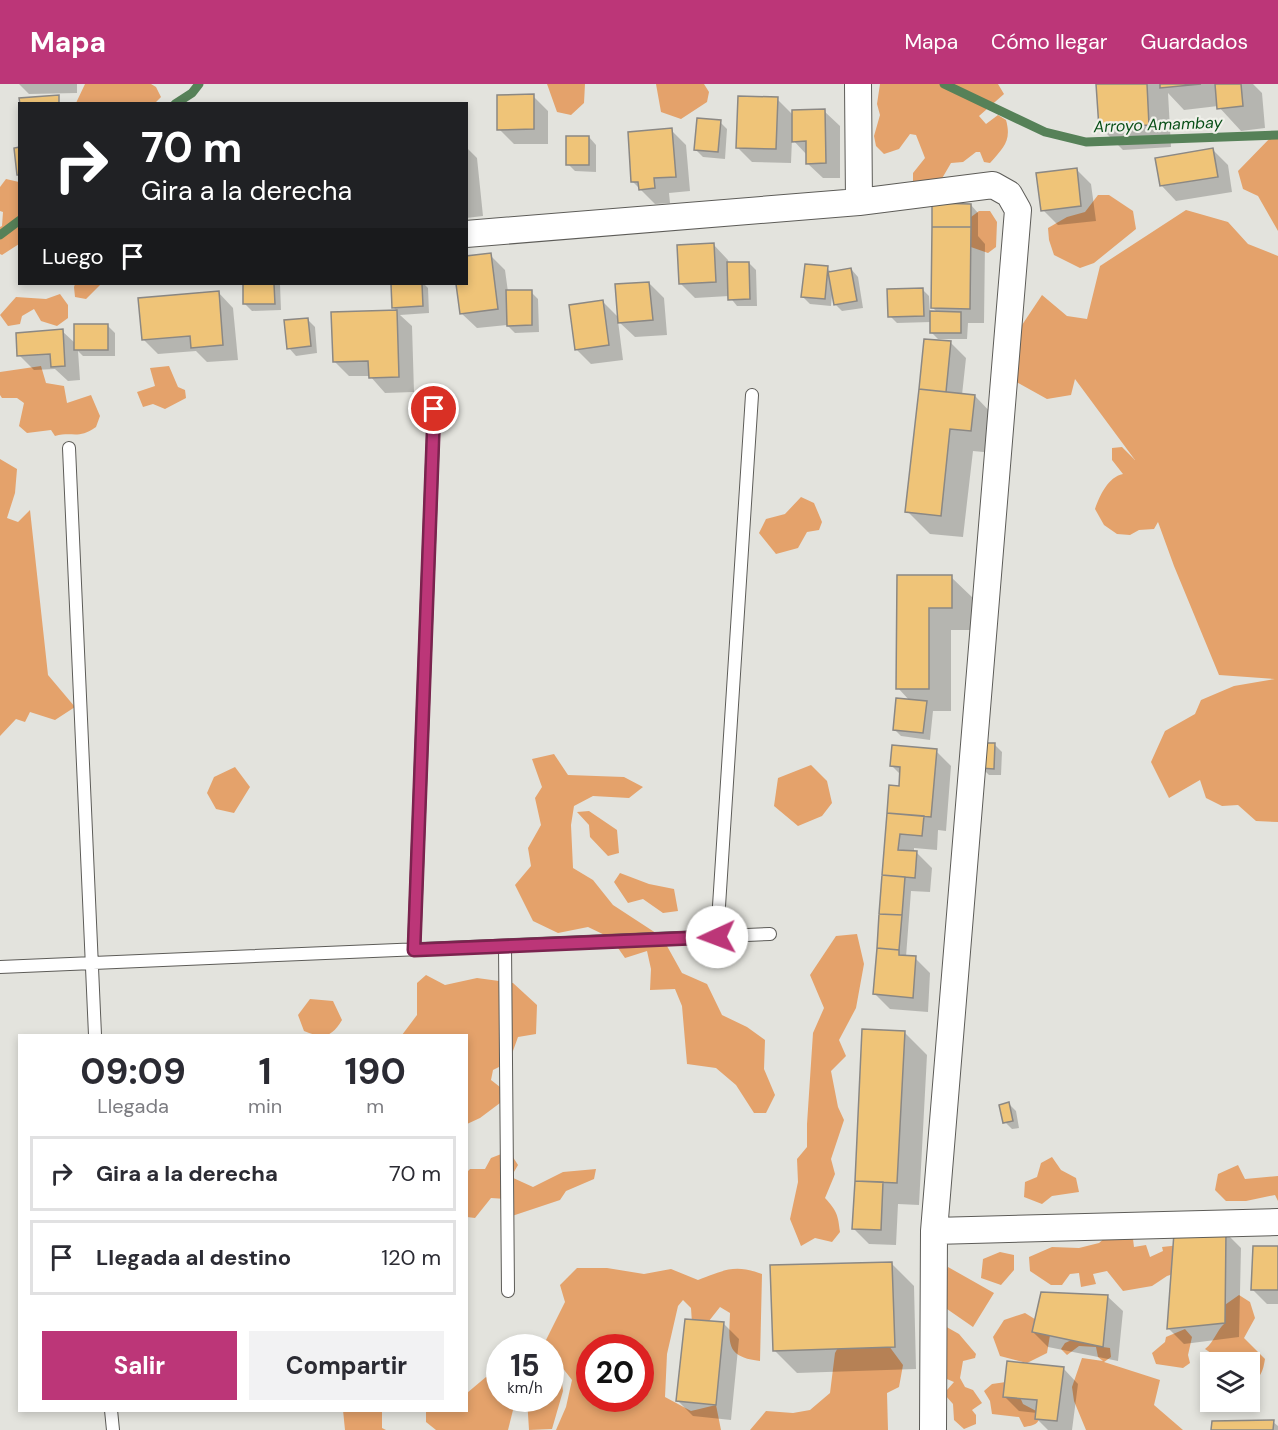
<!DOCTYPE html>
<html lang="es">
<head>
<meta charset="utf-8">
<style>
  body { margin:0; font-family:"DM Sans",sans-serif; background:#f2f2f3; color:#2b2b33; height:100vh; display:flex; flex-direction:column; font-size:22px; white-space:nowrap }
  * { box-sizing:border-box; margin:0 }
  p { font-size:20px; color:#7c7c81 }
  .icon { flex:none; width:33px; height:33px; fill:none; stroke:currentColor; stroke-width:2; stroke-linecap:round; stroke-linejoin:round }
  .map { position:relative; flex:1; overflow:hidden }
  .sheet { position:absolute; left:18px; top:950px; width:450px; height:378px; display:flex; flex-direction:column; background:#fff; border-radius:0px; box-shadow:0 3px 9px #0003 }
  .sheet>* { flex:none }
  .top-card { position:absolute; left:18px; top:18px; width:450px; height:183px; border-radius:0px; box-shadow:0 3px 9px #0003; background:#202124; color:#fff; overflow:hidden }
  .buttons { position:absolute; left:1200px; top:1268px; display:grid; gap:12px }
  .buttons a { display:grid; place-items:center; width:60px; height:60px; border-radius:0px; background:#fff; box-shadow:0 3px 9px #0003; font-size:30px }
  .speed { position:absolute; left:486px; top:1250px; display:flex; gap:12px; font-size:30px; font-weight:700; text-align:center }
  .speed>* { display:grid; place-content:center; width:78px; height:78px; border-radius:50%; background:#fff; box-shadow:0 3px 9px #0003; line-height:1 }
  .speed small { font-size:15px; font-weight:400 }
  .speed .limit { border:9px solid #d22; background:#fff; color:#111 }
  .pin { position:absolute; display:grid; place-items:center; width:51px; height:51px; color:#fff; margin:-26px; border:3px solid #fff; border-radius:50%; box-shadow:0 2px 6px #0007 }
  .me { position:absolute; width:66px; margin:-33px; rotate:268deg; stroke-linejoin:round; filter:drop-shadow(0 0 4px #0008) }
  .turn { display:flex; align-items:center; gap:21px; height:126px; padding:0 24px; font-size:27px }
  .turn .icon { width:78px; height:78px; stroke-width:2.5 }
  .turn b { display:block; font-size:42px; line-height:51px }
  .then { display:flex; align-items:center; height:57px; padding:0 24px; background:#0003; gap:12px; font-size:22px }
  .eta { display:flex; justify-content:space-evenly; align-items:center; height:102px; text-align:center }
  .eta b { font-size:36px; font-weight:700; line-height:42px }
  .button { display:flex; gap:12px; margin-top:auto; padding:12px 24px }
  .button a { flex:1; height:69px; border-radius:0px; background:#bc3678; color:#fff; font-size:24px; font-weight:700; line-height:69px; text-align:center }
  .button a+a { background:#f2f2f3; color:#2b2b33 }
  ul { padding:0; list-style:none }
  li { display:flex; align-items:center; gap:18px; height:75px; margin:0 12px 9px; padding:0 12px; border:3px solid #e1e1e2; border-radius:0px }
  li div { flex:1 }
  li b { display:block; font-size:22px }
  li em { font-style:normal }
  header { display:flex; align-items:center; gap:36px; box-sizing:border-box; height:84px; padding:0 30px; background:#bc3678; color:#fff }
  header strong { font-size:28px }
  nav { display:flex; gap:33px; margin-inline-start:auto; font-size:21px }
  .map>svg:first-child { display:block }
  .forest { fill:#e4a26b; fill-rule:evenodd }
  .shadow { fill:#0003 }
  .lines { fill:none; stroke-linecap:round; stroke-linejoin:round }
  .stream { stroke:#568158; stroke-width:9 }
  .building { fill:#efc478; stroke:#8b8884; stroke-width:1.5 }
  .lane-casing { stroke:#5d5c58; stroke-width:14 }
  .street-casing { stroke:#5d5c58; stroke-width:28 }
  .lane { stroke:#fff; stroke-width:12 }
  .street { stroke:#fff; stroke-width:26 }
  .route-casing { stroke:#7a234e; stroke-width:15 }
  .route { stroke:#bc3678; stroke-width:10 }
  .labels { text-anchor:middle; stroke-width:4.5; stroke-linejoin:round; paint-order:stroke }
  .water-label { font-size:16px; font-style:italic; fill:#074e16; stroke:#f0f0ea }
</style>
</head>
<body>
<header>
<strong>Mapa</strong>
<nav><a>Mapa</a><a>Cómo llegar</a><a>Guardados</a></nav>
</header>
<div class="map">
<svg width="1278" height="1346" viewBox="0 0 1278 1346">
  <rect width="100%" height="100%" fill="#e3e3dd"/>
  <path class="forest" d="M85,0H151L156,3L161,13L155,19H76Z
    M547,0H585L584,19L571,31L557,28Z
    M656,0H704L709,8L707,18L681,35L661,28Z
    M880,0H998L1004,10L979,32L986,40L998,31L1006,36C1012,57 1003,64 990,79L984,78L980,68H976L963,78L951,79L937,103L913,102V89L925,74L916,51L910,50L899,65L884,70L876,62L874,52L880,31L877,20Z
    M1276,48H1278V147L1258,112L1243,105L1238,87Z
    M6,95L19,98V160L2,171L0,170V143L2,142L3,128L0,127V103Z
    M1098,111H1109L1133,127L1136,145L1094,179L1080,184L1054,171L1049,156L1048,144L1067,133L1085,128Z
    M1186,126L1228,138L1248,160L1278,172V738L1256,737L1238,721L1222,722L1206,714L1200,696L1169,714L1151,678L1165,647L1195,630L1201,616L1234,602L1275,595L1219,591L1174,482L1158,438L1154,445L1139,446L1130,451L1117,450L1104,441L1095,425C1100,411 1108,393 1123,390L1112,376V364L1122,363L1135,376L1075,295L1071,311L1047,315L1011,295L1020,244L1042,211L1067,232L1087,235L1100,182Z
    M979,127H990L997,138L996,163L988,169L968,162L971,133Z
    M75,200H101L86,215L75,213L74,203Z
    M60,210L68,221V234L57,242L41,237L34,225L22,232L20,240L8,242L0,231L16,213L46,215Z
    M41,282L46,299L64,302L67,319L91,311L100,332L96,343C77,356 74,347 55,352L51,346L27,349L19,342L24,319L17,314H2L0,311V288Z
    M169,282L178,303L185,306L186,314L165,325L153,320L143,323L137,308L155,302L150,284Z
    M0,375L17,385L15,409L7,434L18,438L30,426L48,591L75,623L55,636L30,628L25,638L16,635L0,652Z
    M801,413L814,419L822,438L819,446L807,448L798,464L776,470L759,449L766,435L785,430Z
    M554,670L568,691L624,693L643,703L629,714L593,712L574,722L571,741L573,784L593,796L613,821L662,853L682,889L707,900L722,931L747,943L765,956L764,985L775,1011L766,1029H754L736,1001L716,984L687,980L682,922L675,905L650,906L651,885L647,867L625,874L611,854L588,843L558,849L533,837L515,801L531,782L528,764L541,741L535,714L542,703L532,675Z
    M811,681L827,697L832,719L822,732L798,742L774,722L778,694Z
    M235,683L250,703L234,729L216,725L207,709L214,693Z
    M589,727L617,746L619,769L608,772L590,753L589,741L577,728Z
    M620,789L649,800L674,805L678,827L663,829L643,815L628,819L614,798Z
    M857,850L864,880L856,924L839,956L846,972L831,987L838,1023L844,1036L831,1075L835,1090L825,1114C837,1127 838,1131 840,1148L832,1158L815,1154L801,1162L790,1135L798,1098L797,1075L807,1063V1040L813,949L824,924L810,891L836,852Z
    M426,891L445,901L477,894L513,899L537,921L536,950L518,953L509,978L493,986L491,996L500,1003V1019L480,1034L467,1040L466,951H402L417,931V899Z
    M310,915L333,917L342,936C331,954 323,955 304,947L298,931Z
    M509,1067L518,1081L511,1093L533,1103L563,1088L596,1085L594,1095L566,1107L560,1116L509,1133L506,1115L491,1114L475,1134L467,1133V1088L470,1085H485L491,1074Z
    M1052,1073L1061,1086L1076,1094L1079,1108L1052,1112L1042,1120L1024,1113L1025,1098L1037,1093L1041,1079Z
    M1238,1081L1245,1095L1278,1092V1117L1275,1111L1246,1117H1226L1215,1106L1218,1090Z
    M1113,1147L1133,1155L1134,1163L1146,1161L1150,1173L1163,1167L1162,1163L1180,1161L1179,1188L1167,1192L1152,1202L1123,1207L1107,1187L1093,1190L1096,1200L1081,1203L1079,1189L1070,1190L1062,1201H1051L1030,1187L1029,1173L1052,1163L1079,1164L1099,1159Z
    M1000,1168L1014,1171V1186L1001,1201L981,1194L983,1175Z
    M948,1183L994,1209L973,1243L934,1216Z
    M577,1184H607L644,1190L671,1185L698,1196C725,1186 734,1180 762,1190L760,1277C725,1273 729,1259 730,1229L720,1223L705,1242L692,1239L691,1224L683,1216L678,1222L667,1270L665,1313L691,1327L716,1321L721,1346H556L566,1323L572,1296L551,1269L550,1263H546L544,1260L565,1218L560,1201ZM590,1263H640V1314H590Z
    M1239,1211L1250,1218L1255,1234L1244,1254L1265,1275C1263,1287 1261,1294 1250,1300V1278H1210V1317H1227L1212,1322C1210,1317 1207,1309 1206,1303C1206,1297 1209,1274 1211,1269L1205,1265C1215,1257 1216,1247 1225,1239L1219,1225Z
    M1025,1229L1051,1245L1047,1269L1027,1279L1000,1272L993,1253L1004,1236Z
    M943,1241L959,1250L976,1270L975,1274L963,1277L960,1294L965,1303L973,1306L982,1319L972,1326L976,1331V1340L964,1345L954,1336L953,1320L945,1311L947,1306L954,1298L942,1293L935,1274L947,1264L943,1252Z
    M890,1242L895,1250L889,1262L903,1281L899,1303L887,1309L888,1346H750L766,1327L793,1329L810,1326L830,1309L835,1269L843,1254Z
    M1185,1245L1192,1253L1188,1271L1190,1279L1183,1284L1156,1280L1152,1269L1165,1258L1166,1253Z
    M1078,1253H1095L1103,1263L1110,1264L1111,1273L1104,1278L1160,1296L1154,1321L1183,1346H1086L1074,1317L1072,1303L1082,1274L1103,1277L1098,1273L1096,1263L1079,1262L1067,1271L1061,1265L1065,1259Z
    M551,1287L561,1291L563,1307L552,1345L529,1346L527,1314H550Z
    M486,1293L499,1301L500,1314H516L508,1346H436L426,1338V1326H466L467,1309Z
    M1013,1297L1023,1320L1040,1329C1039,1341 1035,1341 1024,1343L1019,1333L992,1330L990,1317L984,1307L992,1300Z
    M343,1326H382V1344L386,1346H345Z"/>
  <path class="shadow" d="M19,0H77V9L29,10Z
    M1098,0H1253L1262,9L1265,44L1241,47L1218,22L1184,26L1168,9L1171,63L1123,66L1101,44Z
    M533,12L548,27V60H514L499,45Z
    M777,15L793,31L824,27L840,42V94H823L807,79V71L792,55L791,79L752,78L737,63Z
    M720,38L727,45L725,75L703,73L696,66Z
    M671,46L686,61L690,107L669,109L670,119L655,120L633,98Z
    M589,53L596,61V88L575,87L568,80Z
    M466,63L477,74L483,132L466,134Z
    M1213,66L1228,81L1232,108L1176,117L1161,101Z
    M1076,85L1091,100L1096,137L1058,141L1043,126Z
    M971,121L978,129V152L985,160L984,239H968L967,255H938L931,248V238L897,239L890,232L922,205L929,212L930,229H938L932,223Z
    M713,160L728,176L729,180L749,179L756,186L757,222H737L729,212L695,214L680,199Z
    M490,171L505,186L508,208H531L538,215L539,248L515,249L507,241L477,244L461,229L458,200H466Z
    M827,184L832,189L851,185L858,193L863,224L842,227L835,220L832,211L831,222L810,220L803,213Z
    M649,199L664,214L667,251L635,253L618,237L623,276L591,280L576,265L602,217L619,234Z
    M244,200H280L281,226L252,227L245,220Z
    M392,200H424L428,204L429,229L400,231L412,242L414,308L385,309L370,292H349L334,277L333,229L397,227L394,224Z
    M218,208L233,224L238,276L207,278L196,267L158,270L143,255Z
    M307,235L315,243L317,269L296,272L289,264Z
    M108,242L115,249V272H83L78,267L80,296L68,297L55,285L34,286L19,271L62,247L76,260Z
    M951,259L966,274L962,311L975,312L997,335L994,369L973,367L963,453L930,450L907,427Z
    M898,493H951L974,515V546H951V627H933L930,656L901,652L894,645L910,617L898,604Z
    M995,661L1002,668L1001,691H989L982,684Z
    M936,667L951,682L946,747L938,746L937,766L914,764V768L917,769L932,784L930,808L911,807L906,873L915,874L930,889L928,928L890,925L875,910L900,704L901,691L892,682Z
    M904,948L927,971L919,1121L898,1120L896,1161L869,1160L853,1144Z
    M1009,1020L1016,1027L1019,1044L1012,1045L1005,1038Z
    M1226,1149L1241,1164L1239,1253L1184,1260L1169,1245Z
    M1278,1163V1220H1267L1252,1205Z
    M891,1179L914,1202L916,1285L797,1289L774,1266Z
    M1107,1212L1123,1227L1118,1277L1048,1263L1033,1248Z
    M724,1240L739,1255L731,1336L693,1332L678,1317Z
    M1063,1284L1078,1300L1072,1346H1048L1036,1334L1037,1329L1019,1327L1004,1312Z
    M1273,1338L1278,1342V1346H1213Z"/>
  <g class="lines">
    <path class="stream" d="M944,0L1045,48L1086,58L1278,51
      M175,20L192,9L199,0
      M0,151L20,136"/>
  </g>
  <path class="building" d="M1096,0H1147L1149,41L1099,44Z
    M1160,0H1201L1160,4Z
    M1215,0H1241L1243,22L1217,25Z
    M534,10V45L497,46V11Z
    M59,11V20H20L19,14Z
    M738,12L778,13L776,65L736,64Z
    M825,25L826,79L806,80V57L792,58V26Z
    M697,34L721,36L718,68L694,66Z
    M672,44L676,93L654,94L655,104L639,106L638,98H631L628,48Z
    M566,52H589V81H566Z
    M20,63V91H17L14,64Z
    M1213,64L1218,93L1160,102L1155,74Z
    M1077,84L1081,122L1041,127L1036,89Z
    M932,119L971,120V143H932Z
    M932,143H971L970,225L931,224Z
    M714,159L716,198L679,200L677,161Z
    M491,169L498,225L460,230L456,200H466V172Z
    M727,178H749L750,215L728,216Z
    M805,180L828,182L825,215L801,213Z
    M851,184L857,217L834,221L828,188Z
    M649,198L653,236L618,239L615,200Z
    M243,200H274L275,220H243Z
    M391,200H422L423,222L392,224Z
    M923,204L924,232L888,233L887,205Z
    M506,206H532V241L507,242Z
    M219,207L223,261L191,264L190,252L142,256L138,214Z
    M603,216L609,261L575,266L569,221Z
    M397,226L399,293L369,294L368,277L333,278L331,228Z
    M930,227L961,228V249H930Z
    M308,234L311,262L287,265L284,236Z
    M74,240H108V266H74Z
    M63,245L65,282L51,283L50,270L17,272L16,249Z
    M924,255L951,257L946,308L919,305Z
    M919,305L975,311L971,347L950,345L941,432L905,428Z
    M897,491H952V524H929V605H896Z
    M896,614L927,617L923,649L893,646Z
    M981,659H995L994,685L980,684Z
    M892,661L937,665L931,733L887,729L889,701L899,702L900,683L890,682Z
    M887,729L924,732L922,752L900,750L898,766L917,767L915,794L882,791Z
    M882,791L905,793L902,831L879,830Z
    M879,830L902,831L899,866L877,864Z
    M877,864L899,866V871L916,872L913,914L873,910Z
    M862,945L905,947L897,1099L855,1097Z
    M1009,1018L1013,1037L1003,1039L999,1021Z
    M855,1097L883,1098L881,1146L852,1145Z
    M1226,1147L1225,1239L1167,1245L1174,1149Z
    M1253,1162H1278V1206H1251Z
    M892,1178L895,1263L773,1267L770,1181Z
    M1041,1208L1108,1211L1103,1263L1032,1248Z
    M685,1235L724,1238L716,1321L676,1317Z
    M1007,1277L1064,1283L1057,1337L1035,1335L1037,1316L1003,1313Z
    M1274,1336L1273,1346H1211L1212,1337Z"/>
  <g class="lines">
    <g class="lane-casing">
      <path id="lane" d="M69,364L95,951
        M717,853L752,311
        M505,862L508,1207
        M414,866L434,325
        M0,883L770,850
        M111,1326L113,1346"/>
    </g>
    <g class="street-casing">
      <path id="street" d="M858,0L859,118
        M466,150L859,118L993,101L1009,110L1018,126L934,1147L933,1346
        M934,1147L1278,1138"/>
    </g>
    <use href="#lane" class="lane"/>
    <use href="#street" class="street"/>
  </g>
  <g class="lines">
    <g class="route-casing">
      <path id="route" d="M434,325L414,866L717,853"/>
    </g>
    <use href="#route" class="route"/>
  </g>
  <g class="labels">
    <g class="water-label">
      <text transform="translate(1158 40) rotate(-2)" y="6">Arroyo Amambay</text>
    </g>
  </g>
</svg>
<div class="buttons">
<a><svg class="icon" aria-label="layers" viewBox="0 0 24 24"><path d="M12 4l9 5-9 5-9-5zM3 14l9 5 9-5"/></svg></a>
</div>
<div class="speed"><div>15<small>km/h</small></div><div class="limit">20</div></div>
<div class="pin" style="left:434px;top:325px;background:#d93025"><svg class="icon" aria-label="arrive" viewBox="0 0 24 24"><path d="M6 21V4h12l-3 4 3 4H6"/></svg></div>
<svg class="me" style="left:717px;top:853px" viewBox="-20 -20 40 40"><circle r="19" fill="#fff"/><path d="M0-13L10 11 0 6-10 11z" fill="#bc3678"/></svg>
<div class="top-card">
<div class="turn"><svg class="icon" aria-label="right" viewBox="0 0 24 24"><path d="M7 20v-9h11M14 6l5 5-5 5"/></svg><div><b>70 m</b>Gira a la derecha</div></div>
<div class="then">Luego<svg class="icon" aria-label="arrive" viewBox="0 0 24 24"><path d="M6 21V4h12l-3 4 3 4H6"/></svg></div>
</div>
<section class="sheet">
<div class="eta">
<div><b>09:09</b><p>Llegada</p></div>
<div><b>1</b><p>min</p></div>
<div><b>190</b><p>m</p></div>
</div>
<ul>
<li><svg class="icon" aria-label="right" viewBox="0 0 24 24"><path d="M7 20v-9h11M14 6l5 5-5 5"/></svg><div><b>Gira a la derecha</b></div><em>70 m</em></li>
<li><svg class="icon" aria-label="arrive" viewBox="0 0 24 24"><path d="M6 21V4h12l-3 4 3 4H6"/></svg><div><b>Llegada al destino</b></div><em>120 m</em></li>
</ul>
<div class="button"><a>Salir</a><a>Compartir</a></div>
</section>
</div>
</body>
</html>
